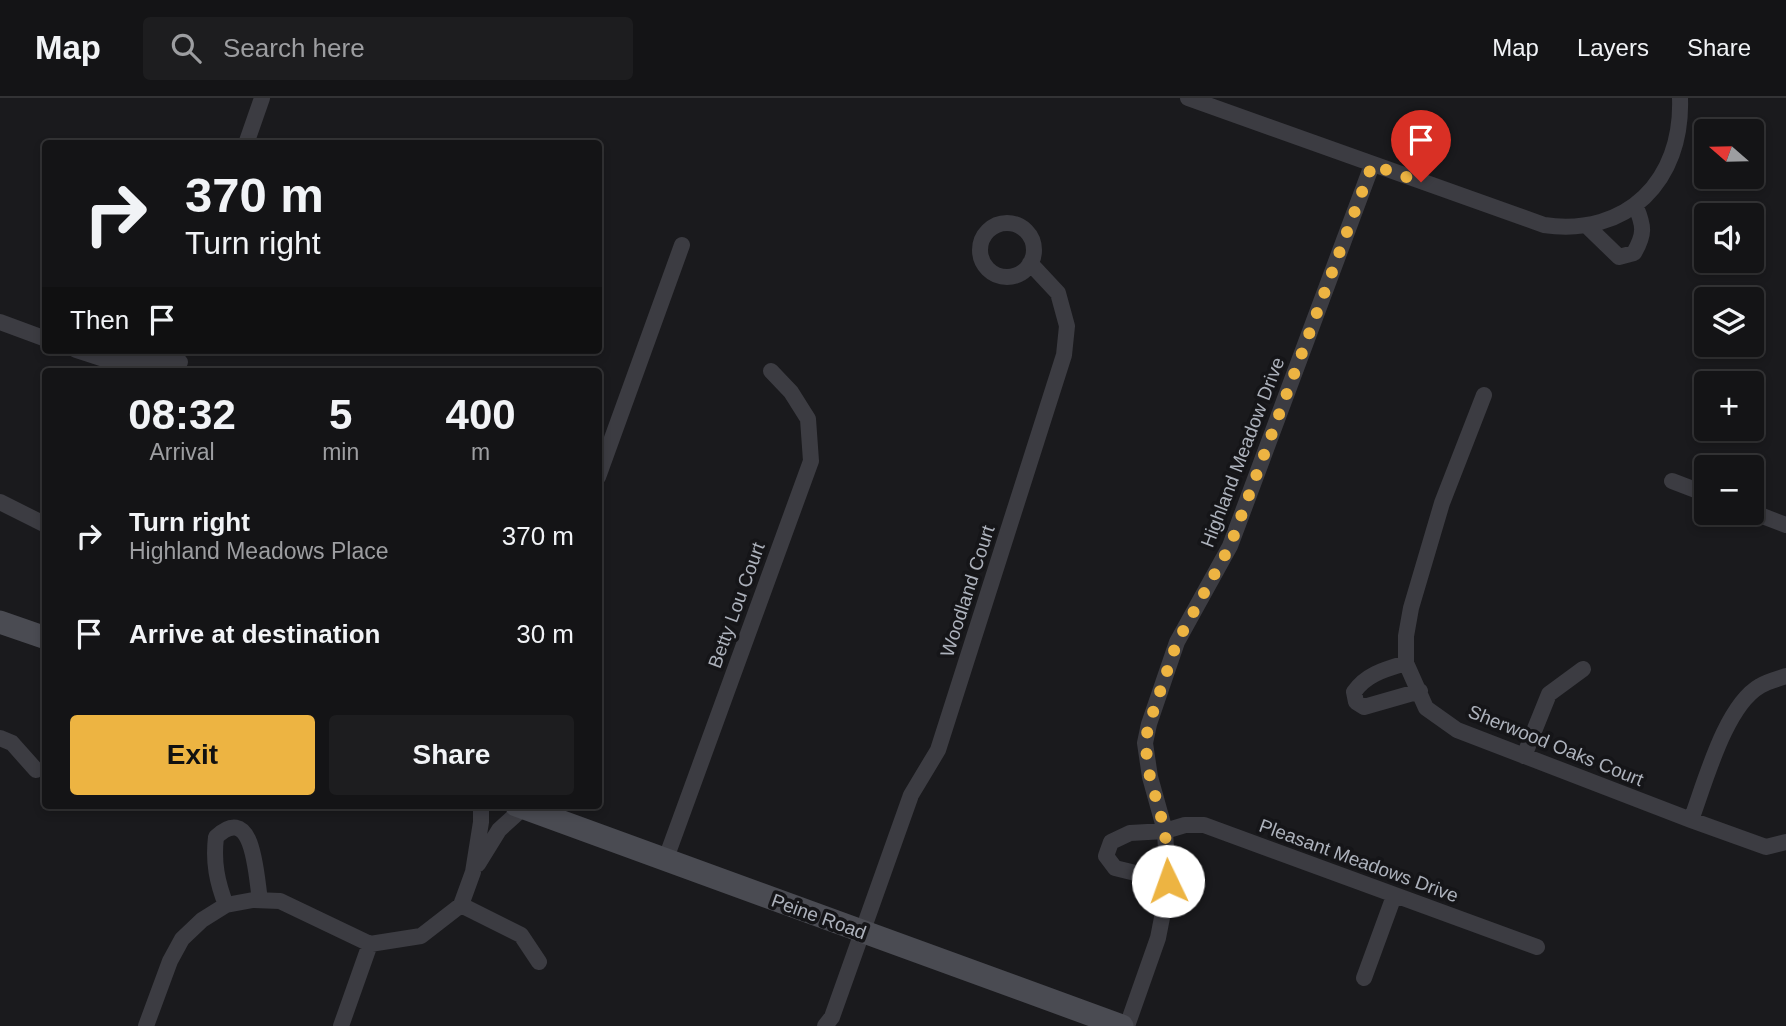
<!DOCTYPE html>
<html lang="en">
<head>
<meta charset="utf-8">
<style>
  body { margin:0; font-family:Arial,sans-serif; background:#1d1d1f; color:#f1f3f6; height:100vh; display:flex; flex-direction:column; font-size:26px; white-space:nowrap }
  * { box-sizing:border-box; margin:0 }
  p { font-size:23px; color:#9d9ea1 }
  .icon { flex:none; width:38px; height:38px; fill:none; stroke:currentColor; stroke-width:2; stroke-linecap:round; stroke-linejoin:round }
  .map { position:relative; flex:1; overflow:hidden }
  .panel { position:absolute; left:42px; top:270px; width:560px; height:441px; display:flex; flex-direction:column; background:#141416; border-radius:7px; box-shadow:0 4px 10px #0003,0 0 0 2px #333335 }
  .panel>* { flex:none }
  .hud { position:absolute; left:42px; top:42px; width:560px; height:214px; border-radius:7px; box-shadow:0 4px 10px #0003,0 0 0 2px #333335; background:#141416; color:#f1f3f6; overflow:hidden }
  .needle { width:46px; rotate:290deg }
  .tools { position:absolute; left:1694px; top:21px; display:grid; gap:14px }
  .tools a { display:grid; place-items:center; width:70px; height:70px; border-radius:7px; background:#141416; box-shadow:0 4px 10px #0003,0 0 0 2px #333335; font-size:35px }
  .pin { position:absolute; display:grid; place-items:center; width:60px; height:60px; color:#fff; margin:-72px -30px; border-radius:50% 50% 50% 0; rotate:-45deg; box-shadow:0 0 7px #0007 }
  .pin .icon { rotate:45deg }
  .me { position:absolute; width:77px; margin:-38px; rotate:357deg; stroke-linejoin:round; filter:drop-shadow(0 0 5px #0008) }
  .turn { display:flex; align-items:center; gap:24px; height:147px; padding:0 28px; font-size:32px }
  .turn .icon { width:91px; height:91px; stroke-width:2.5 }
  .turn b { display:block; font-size:49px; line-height:60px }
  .then { display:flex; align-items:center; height:66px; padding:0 28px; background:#0003; gap:14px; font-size:26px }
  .eta { display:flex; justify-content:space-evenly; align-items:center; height:119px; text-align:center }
  .eta b { font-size:42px; font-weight:700; line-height:49px }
  .primary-button { display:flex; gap:14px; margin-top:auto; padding:14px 28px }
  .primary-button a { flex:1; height:80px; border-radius:7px; background:#edb442; color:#111; font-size:28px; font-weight:700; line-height:80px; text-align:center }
  .primary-button a+a { background:#1d1d1f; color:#f1f3f6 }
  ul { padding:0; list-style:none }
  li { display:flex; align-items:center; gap:21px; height:98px; padding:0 28px }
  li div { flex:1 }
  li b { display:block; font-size:26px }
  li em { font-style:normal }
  header { display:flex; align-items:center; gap:42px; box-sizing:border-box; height:98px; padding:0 35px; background:#141416; border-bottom:2px solid #333335 }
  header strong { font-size:33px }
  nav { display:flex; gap:38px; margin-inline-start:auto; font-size:24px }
  .search { width:490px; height:63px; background:#1d1d1f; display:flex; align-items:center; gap:18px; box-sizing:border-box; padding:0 24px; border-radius:7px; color:#9d9ea1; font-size:26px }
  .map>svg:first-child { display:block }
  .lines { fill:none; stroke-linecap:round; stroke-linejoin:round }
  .street { stroke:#3c3c42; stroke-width:16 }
  .secondary { stroke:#4a4b52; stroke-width:23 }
  .route { stroke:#edb442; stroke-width:12; stroke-dasharray:0 21.6 }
  .labels { text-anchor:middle; stroke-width:7; stroke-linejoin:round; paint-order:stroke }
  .street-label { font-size:19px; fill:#adb2bc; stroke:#151518 }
</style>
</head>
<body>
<header>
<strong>Map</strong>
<div class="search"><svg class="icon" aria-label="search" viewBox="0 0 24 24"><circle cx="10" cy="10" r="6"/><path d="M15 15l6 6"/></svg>Search here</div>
<nav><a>Map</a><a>Layers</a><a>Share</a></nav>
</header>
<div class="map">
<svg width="1786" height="928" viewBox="0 0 1786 928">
  <rect width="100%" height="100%" fill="#1a1a1d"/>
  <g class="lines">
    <path class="street" d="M1188,0L1544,127C1627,139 1683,83 1680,0
      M246,46L262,0
      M980 152a27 27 0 1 1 54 0a27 27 0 1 1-54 0Z
      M1587,128L1619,159L1634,155C1645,136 1644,128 1636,109
      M0,224L46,241
      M76,252L119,266L180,264
      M1484,297L1442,405L1411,510L1406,538V565L1426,610L1457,632L1691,722L1766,749L1786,744
      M598,379L682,147
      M1672,383L1706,396
      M0,404L44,426
      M1752,414L1786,427
      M1406,565C1386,571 1366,576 1354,594L1356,604L1364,609L1420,593
      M0,640L12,645L36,672
      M1524,658L1549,596L1583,571
      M1691,722C1705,685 1725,608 1760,588C1768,583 1778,581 1786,578
      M665,763L811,363L808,321L791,294L771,273
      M478,766L499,732L523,710
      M1168,783L1115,770L1106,758L1111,744L1130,735L1165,733L1185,727H1204L1537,849
      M226,807C217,784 213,764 216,739C254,703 256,778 260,802
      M461,807L521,837L539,864
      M1364,880L1394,798
      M146,928L170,863L182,841L202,822L226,807L253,802L280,803L370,846L421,838L461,807L473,774L481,724V707
      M341,928L370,846
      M825,928L832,919L911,697L938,652L1064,257L1067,228L1058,195L1030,165
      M1127,928L1158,840L1168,789L1165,733L1150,679L1145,645L1149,626L1177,544L1230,448L1372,67"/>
    <path class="secondary" d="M0,524L46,540
      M516,707L1122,928"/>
  </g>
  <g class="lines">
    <path class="route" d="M1168,783L1165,733L1150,679L1145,645L1149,626L1177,544L1230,448L1372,67L1421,84"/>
  </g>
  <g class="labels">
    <g class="street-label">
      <text transform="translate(1242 354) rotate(-69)" y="7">Highland Meadow Drive</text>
      <text transform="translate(967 493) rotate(-72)" y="7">Woodland Court</text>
      <text transform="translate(736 507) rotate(-70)" y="7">Betty Lou Court</text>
      <text transform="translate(1556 647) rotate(22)" y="7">Sherwood Oaks Court</text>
      <text transform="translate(1359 762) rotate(20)" y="7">Pleasant Meadows Drive</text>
      <text transform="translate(819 818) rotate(20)" y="7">Peine Road</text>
    </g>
  </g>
</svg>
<div class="tools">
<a><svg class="needle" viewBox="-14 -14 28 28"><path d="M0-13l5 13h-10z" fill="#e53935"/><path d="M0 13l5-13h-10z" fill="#9d9ea1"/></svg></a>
<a><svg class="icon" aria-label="sound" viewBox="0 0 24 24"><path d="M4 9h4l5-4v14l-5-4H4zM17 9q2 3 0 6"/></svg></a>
<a><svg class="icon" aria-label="layers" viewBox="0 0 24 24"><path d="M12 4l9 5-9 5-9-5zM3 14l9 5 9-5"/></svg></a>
<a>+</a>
<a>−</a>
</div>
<div class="pin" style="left:1421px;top:84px;background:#d93025"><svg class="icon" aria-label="arrive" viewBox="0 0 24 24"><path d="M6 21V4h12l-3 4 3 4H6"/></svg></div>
<svg class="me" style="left:1168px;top:783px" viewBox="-20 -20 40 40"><circle r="19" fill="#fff"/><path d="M0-13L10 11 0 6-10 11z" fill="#edb442"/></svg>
<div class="hud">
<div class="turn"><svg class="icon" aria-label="right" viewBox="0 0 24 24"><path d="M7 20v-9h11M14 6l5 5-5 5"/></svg><div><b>370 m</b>Turn right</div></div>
<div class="then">Then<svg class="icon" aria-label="arrive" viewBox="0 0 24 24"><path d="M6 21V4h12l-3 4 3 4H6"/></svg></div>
</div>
<section class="panel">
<div class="eta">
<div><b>08:32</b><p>Arrival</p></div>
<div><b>5</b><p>min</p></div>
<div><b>400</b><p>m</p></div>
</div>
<ul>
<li><svg class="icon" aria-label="right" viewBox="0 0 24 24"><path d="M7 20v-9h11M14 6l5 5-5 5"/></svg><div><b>Turn right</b><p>Highland Meadows Place</p></div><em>370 m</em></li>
<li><svg class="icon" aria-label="arrive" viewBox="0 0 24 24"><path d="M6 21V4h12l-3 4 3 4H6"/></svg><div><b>Arrive at destination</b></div><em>30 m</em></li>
</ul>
<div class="primary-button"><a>Exit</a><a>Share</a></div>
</section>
</div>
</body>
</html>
